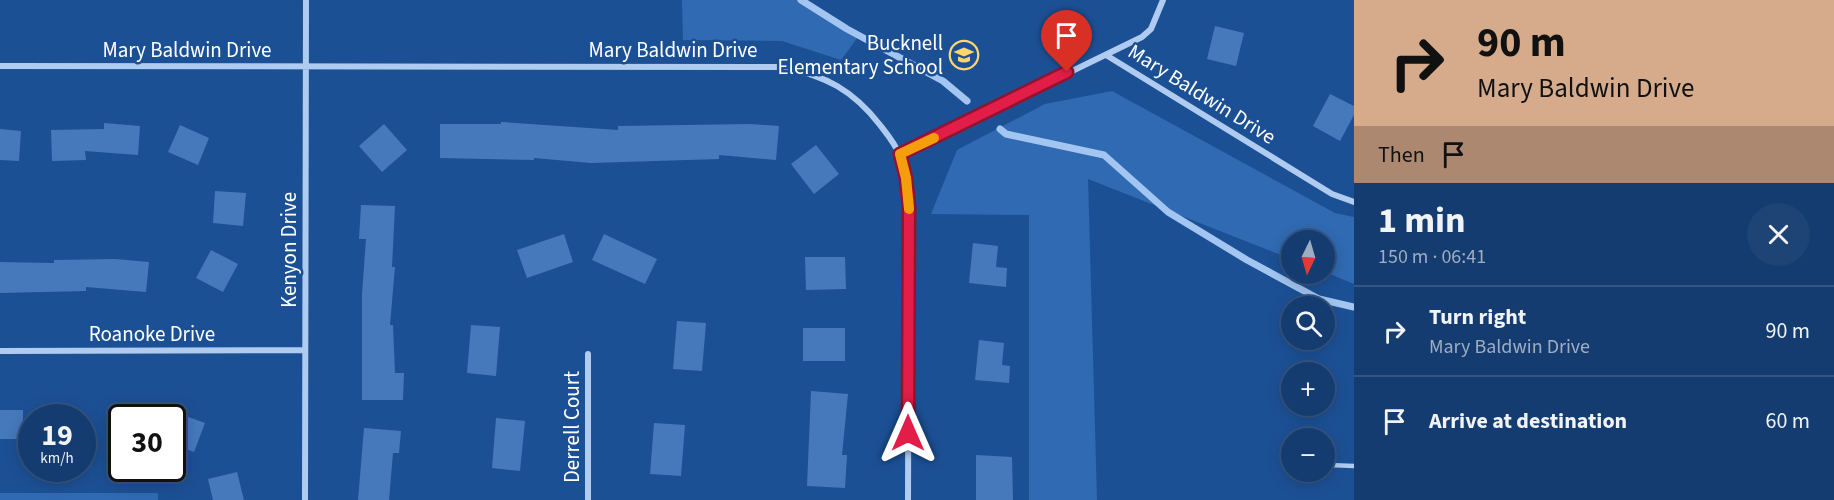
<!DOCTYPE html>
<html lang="en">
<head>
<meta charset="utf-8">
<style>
  body { margin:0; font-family:"Source Sans 3",sans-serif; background:#1e4375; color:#f1f3f6; height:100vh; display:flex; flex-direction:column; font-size:22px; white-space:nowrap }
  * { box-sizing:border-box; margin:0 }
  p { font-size:20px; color:#9dadc3 }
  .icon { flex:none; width:33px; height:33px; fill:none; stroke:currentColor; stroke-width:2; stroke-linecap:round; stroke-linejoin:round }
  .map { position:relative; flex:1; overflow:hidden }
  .side { display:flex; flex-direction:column; background:#153c70; width:480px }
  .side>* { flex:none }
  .top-card { background:#d6ab8b; color:#111; overflow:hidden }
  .needle { width:39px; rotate:185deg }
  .controls { position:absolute; left:1281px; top:230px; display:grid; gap:12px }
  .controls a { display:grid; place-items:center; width:54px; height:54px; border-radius:50%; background:#153c70; box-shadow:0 3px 15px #0003,0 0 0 2px #345683; font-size:30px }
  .speed { position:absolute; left:18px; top:404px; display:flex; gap:12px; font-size:30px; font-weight:700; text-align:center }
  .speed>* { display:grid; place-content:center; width:78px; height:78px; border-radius:50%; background:#153c70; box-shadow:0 3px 15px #0003,0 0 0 2px #345683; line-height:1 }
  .speed small { font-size:15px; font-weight:400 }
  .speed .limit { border:3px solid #111; border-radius:9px; background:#fff; color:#111 }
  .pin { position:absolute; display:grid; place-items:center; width:51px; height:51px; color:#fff; margin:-62px -26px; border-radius:50% 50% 50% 0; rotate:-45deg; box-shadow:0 0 6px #0007 }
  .pin .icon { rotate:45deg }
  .me { position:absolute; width:66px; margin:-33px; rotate:0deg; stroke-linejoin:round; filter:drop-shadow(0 0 4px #0008) }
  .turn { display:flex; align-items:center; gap:21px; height:126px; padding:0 24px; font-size:27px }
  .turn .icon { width:78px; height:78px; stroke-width:2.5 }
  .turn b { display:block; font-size:42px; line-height:51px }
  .then { display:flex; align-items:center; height:57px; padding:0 24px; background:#0003; gap:12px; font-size:22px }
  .round { display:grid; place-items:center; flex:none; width:63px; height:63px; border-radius:32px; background:#1e4375 }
  .head { display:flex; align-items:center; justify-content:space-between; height:102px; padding:0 24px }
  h1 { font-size:36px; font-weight:700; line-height:45px }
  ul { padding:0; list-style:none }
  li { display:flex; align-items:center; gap:18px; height:90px; padding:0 24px; border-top:2px solid #345683 }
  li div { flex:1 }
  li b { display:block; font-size:22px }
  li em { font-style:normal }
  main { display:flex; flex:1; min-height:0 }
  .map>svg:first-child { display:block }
  .green { fill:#306ab2 }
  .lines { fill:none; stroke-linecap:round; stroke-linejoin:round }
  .stream { stroke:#a2c6f1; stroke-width:7 }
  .building { fill:#4579bb }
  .lane { stroke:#afcbef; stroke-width:4.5 }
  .street { stroke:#afcbef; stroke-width:6 }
  .route-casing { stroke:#92132f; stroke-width:15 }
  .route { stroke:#e11d48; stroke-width:10 }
  .slow { stroke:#f59e0b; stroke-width:10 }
  .labels { text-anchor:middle; stroke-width:5; stroke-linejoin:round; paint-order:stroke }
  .poi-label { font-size:21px; fill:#fff; stroke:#1c5095; text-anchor:end }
  .street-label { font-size:21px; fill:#fff; stroke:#1c5095 }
</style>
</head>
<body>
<main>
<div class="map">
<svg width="1354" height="500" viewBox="0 0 1354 500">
  <rect width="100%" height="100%" fill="#1c5095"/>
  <path class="green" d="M682,0H807L858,37L841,60L782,41L683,40Z
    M1112,91L1335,213L1354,217V284L1325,272L1324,240H1292L1291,259L1088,179L1097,500H1029V215L931,214L957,150L1045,104Z
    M0,493H158V500H0Z"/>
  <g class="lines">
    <path class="stream" d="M801,0L847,29L943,81L967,101
      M1000,129L1006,134L1104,155L1168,212L1247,260L1319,299L1354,307"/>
  </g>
  <path class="building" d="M1215,26L1244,33L1236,66L1207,59Z
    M1330,94L1354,106V115L1340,141L1313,126Z
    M501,122L618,130V126L750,124L779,126L776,160L719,155V159L591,163L534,158V160L440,158V124H501Z
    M104,123L140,126L138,155L85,151L86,160L52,161L51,130L104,129Z
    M384,124L407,150L382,172L359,146Z
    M180,125L209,138L198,165L168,152Z
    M0,129L21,131L19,161L0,160Z
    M816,145L839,174L814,194L791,164Z
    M215,191L246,193L243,226L213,223Z
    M361,205L395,206L392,267H395L390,325H393L395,373H404L403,400H362V294L366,239H359Z
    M564,234L573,262L527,278L517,250Z
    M604,234L657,259L645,284L592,260Z
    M973,243L998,246L996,267L1007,268L1006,287L969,283Z
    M211,250L238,264L223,292L196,278Z
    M805,257H845L846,289L806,290Z
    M115,259L149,262L146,292L86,287V291L0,293V262L54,263V260Z
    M677,321L706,323L702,371L673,369Z
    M471,325L500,327L496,376L467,373Z
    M803,328H845V361H803Z
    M979,340L1004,343L1002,365L1010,366L1009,383L975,380Z
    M811,391L848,394L842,455H847L845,488L807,486Z
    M0,410H23V439H0Z
    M172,411L205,423L194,452L172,444Z
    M496,418L525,421L520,471L492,468Z
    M654,423L685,425L681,476L650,474Z
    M364,428L401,431L399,453H393L389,500H358Z
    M976,455L1012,457L1013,500H976Z
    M237,472L244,500H213L208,479Z"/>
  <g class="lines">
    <path class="lane" d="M1329,465L1354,466"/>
    <path class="street" d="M1106,55L1332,194L1354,202
      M0,66L783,67C826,76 853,90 880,125C887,134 896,145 900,156C906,173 908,190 909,207L908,500
      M900,155L1142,37L1151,29L1163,0
      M0,351L305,350
      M588,354V500
      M305,500L306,0"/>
  </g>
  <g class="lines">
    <g class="route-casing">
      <path id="route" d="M908,433L909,207L906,178L900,154L1067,72"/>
    </g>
    <use href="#route" class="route"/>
    <path class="slow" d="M909,209L906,178L900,154L934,138"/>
  </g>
  <defs>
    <g id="school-ring" transform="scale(1.5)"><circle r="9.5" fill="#1c5095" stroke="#ffd66d" stroke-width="1.5"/><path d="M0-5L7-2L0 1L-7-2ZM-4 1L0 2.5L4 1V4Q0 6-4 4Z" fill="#ffd66d"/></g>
  </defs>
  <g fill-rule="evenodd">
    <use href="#school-ring" x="964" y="55"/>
  </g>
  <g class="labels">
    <g class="poi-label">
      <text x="943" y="50">Bucknell<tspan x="943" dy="24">Elementary School</tspan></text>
    </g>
    <g class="street-label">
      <text x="187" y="57">Mary Baldwin Drive</text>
      <text x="673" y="57">Mary Baldwin Drive</text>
      <text transform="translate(1202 94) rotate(32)" y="7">Mary Baldwin Drive</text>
      <text transform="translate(289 250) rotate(-90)" y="7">Kenyon Drive</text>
      <text x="152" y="341">Roanoke Drive</text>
      <text transform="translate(572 427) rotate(-90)" y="7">Derrell Court</text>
    </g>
  </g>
</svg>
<div class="controls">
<a><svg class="needle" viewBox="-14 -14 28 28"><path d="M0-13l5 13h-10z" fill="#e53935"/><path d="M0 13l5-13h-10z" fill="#9dadc3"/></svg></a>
<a><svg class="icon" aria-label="search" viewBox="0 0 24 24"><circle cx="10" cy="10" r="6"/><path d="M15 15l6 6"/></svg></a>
<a>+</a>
<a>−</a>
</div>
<div class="speed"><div>19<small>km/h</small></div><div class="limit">30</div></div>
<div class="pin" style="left:1067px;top:72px;background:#d93025"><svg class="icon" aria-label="arrive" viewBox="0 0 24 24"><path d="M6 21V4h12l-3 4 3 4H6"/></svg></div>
<svg class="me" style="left:908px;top:433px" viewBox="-20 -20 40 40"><path d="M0-17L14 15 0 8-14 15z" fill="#e11d48" stroke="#fff" stroke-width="4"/></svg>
</div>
<section class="side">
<div class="top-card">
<div class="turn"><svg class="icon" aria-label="right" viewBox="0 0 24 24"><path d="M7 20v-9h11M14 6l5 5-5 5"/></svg><div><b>90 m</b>Mary Baldwin Drive</div></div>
<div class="then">Then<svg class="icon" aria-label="arrive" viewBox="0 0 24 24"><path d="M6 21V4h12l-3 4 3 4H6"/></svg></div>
</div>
<div class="head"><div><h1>1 min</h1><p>150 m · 06:41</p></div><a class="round"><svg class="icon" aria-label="close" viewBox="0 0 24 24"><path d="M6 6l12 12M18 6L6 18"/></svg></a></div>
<ul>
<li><svg class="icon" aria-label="right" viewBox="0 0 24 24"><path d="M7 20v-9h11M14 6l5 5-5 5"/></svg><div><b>Turn right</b><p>Mary Baldwin Drive</p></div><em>90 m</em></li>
<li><svg class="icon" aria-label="arrive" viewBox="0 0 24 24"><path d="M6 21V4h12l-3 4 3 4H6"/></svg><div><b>Arrive at destination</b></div><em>60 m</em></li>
</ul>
</section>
</main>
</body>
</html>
